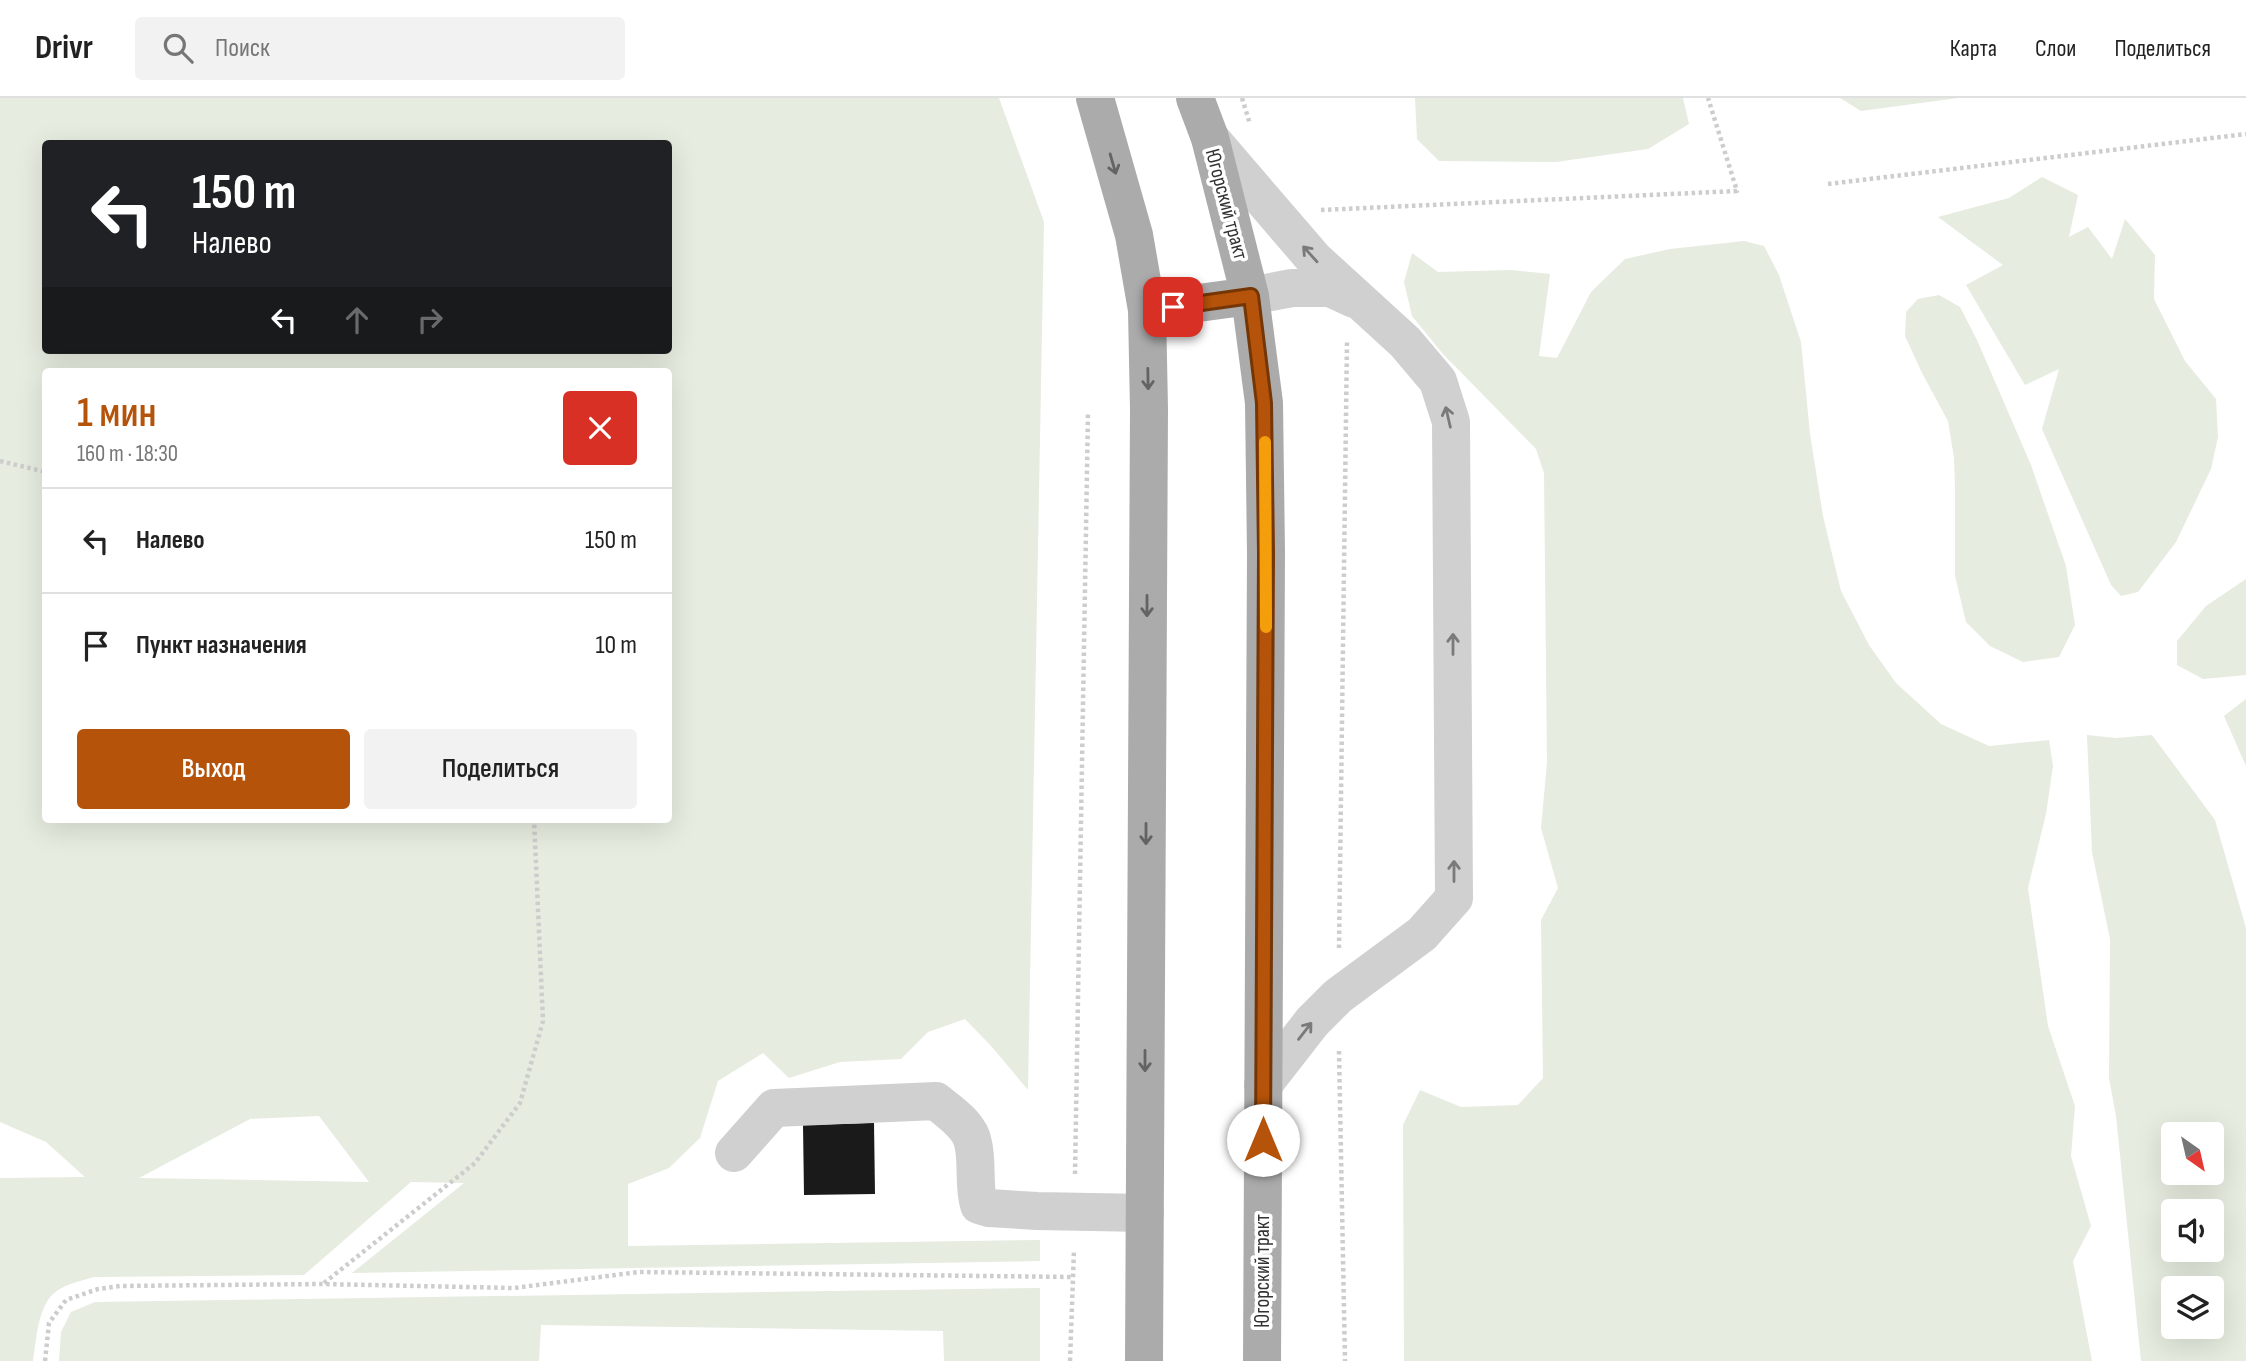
<!DOCTYPE html>
<html lang="ru">
<head>
<meta charset="utf-8">
<style>
  body { margin:0; font-family:"Sofia Sans Condensed",sans-serif; background:#f2f2f2; color:#222; height:100vh; display:flex; flex-direction:column; font-size:26px; white-space:nowrap }
  * { box-sizing:border-box; margin:0 }
  p { font-size:23px; color:#767676 }
  .icon { flex:none; width:38px; height:38px; fill:none; stroke:currentColor; stroke-width:2; stroke-linecap:round; stroke-linejoin:round }
  .map { position:relative; flex:1; overflow:hidden }
  .side { position:absolute; left:42px; top:270px; width:630px; height:455px; display:flex; flex-direction:column; background:#fff; border-radius:7px; box-shadow:0 7px 28px #0002 }
  .side>* { flex:none }
  .top-card { position:absolute; left:42px; top:42px; width:630px; height:214px; border-radius:7px; box-shadow:0 7px 28px #0002; background:#202124; color:#fff; overflow:hidden }
  .needle { width:46px; rotate:146deg }
  .tools { position:absolute; left:2161px; top:1024px; display:grid; gap:14px }
  .tools a { display:grid; place-items:center; width:63px; height:63px; border-radius:7px; background:#fff; box-shadow:0 7px 28px #0002; font-size:35px }
  .pin { position:absolute; display:grid; place-items:center; width:60px; height:60px; color:#fff; margin:-30px; border-radius:14px; box-shadow:0 4px 10px #0006 }
  .me { position:absolute; width:77px; margin:-38px; rotate:0deg; stroke-linejoin:round; filter:drop-shadow(0 0 5px #0008) }
  .turn { display:flex; align-items:center; gap:24px; height:147px; padding:0 35px; font-size:32px }
  .turn .icon { width:91px; height:91px; stroke-width:2.5 }
  .turn b { display:block; font-size:49px; line-height:60px }
  .lanes { display:flex; align-items:center; height:66px; padding:0 35px; background:#0003; justify-content:center; gap:35px; direction:ltr }
  .lanes .off { opacity:.35 }
  .round { display:grid; place-items:center; flex:none; width:74px; height:74px; border-radius:7px; background:#f2f2f2 }
  .overview { display:flex; align-items:center; justify-content:space-between; height:119px; padding:0 35px }
  h1 { font-size:42px; font-weight:600; line-height:52px; color:#b45309 }
  .button { display:flex; gap:14px; margin-top:auto; padding:14px 35px }
  .button a { flex:1; height:80px; border-radius:7px; background:#b45309; color:#fff; font-size:28px; font-weight:600; line-height:80px; text-align:center }
  .button a+a { background:#f2f2f2; color:#222 }
  ul { padding:0; list-style:none }
  li { display:flex; align-items:center; gap:21px; height:105px; padding:0 35px; border-top:2px solid #e0e0e0 }
  li div { flex:1 }
  li b { display:block; font-size:26px }
  li em { font-style:normal }
  header { display:flex; align-items:center; gap:42px; box-sizing:border-box; height:98px; padding:0 35px; background:#fff; border-bottom:2px solid #e0e0e0 }
  header strong { font-size:33px }
  nav { display:flex; gap:38px; margin-inline-start:auto; font-size:24px }
  .search { width:490px; height:63px; background:#f2f2f2; display:flex; align-items:center; gap:18px; box-sizing:border-box; padding:0 24px; border-radius:7px; color:#767676; font-size:26px }
  .map>svg:first-child { display:block }
  .green { fill:#e6ecdf; fill-rule:evenodd }
  .building { fill:#1a1a1a }
  .lines { fill:none; stroke-linecap:round; stroke-linejoin:round }
  .path { stroke:#cdcdcd; stroke-width:4.5; stroke-dasharray:3.5 3.5; stroke-linecap:butt }
  .minor { stroke:#d0d0d0; stroke-width:38 }
  .major { stroke:#ababab; stroke-width:38 }
  .oneway { stroke:#636363 }
  .oneway2 { stroke:#7a7a7a }
  .route-casing { stroke:#753606; stroke-width:18 }
  .route { stroke:#b45309; stroke-width:12 }
  .slow { stroke:#f59e0b; stroke-width:12 }
  .labels { text-anchor:middle; stroke-width:7; stroke-linejoin:round; paint-order:stroke }
  .street-label { font-size:21px; fill:#333; stroke:#fff }
</style>
</head>
<body>
<header>
<strong>Drivr</strong>
<div class="search"><svg class="icon" aria-label="search" viewBox="0 0 24 24"><circle cx="10" cy="10" r="6"/><path d="M15 15l6 6"/></svg>Поиск</div>
<nav><a>Карта</a><a>Слои</a><a>Поделиться</a></nav>
</header>
<div class="map">
<svg width="2246" height="1263" viewBox="0 0 2246 1263">
  <rect width="100%" height="100%" fill="#fff"/>
  <path class="green" d="M0,0H999L1044,124L1028,992L992,949L965,921L928,934L901,961L840,964L789,980L763,955L718,983L700,1040L669,1070L628,1086V1148L1040,1142V1163L352,1175L464,1085L411,1084L304,1177L94,1179C81,1183 64,1186 53,1196C38,1210 36,1243 33,1263H0V1080L85,1079L46,1044L0,1024ZM46,46H668V252H46ZM46,273H668V721H46ZM319,1018L369,1084L139,1080L250,1021Z
    M1415,0H1683L1689,26L1648,51L1556,64L1439,63L1417,41Z
    M1840,0H1958L1861,13Z
    M2042,79L2078,97L2069,139L2088,129L2112,161L2125,121L2155,157L2154,201L2185,263L2216,301L2218,339L2211,371L2176,444L2138,494L2121,498L2111,487L2042,331L2059,271L2025,287L1966,187L2003,167L1938,119L2009,100Z
    M1744,143L1764,148L1779,177L1801,244L1810,336L1823,418L1841,493L1869,547L1896,585L1941,626L1989,648L2049,642L2053,668L2046,716L2028,790L2048,928L2075,1008L2071,1058L2091,1128L2073,1163L2092,1263H1404L1403,1027L1420,992L1461,1009L1518,1007L1543,980L1541,822L1558,790L1541,730L1547,665L1544,375L1536,351L1442,255L1412,218L1404,184L1412,155L1438,174L1511,172L1550,176L1539,258L1557,260L1591,194L1625,161L1670,151Z
    M1939,197L1960,209L1977,242L2031,367L2066,468L2075,527L2059,559L2023,564L1990,548L1966,524L1955,478V390L1954,360L1948,323L1922,275L1905,238L1906,214L1918,201Z
    M2246,481V577L2203,581L2177,567V543L2206,508Z
    M2246,601V668L2224,618Z
    M2087,637L2116,640L2152,637L2215,722L2246,830V1263H2141L2116,1018L2109,980L2110,841L2092,754ZM2174,1036H2212V1074H2174ZM2174,1113H2212V1152H2174ZM2174,1190H2212V1228H2174Z
    M1040,1190V1263H944L943,1233L541,1227L539,1263H59L61,1234L71,1214L95,1204Z"/>
  <path class="building" d="M874,1025L875,1096L804,1097L803,1027Z"/>
  <g class="lines">
    <path class="path" d="M1242,0L1250,26
      M1828,86L2246,36
      M1321,112L1737,93L1708,0
      M0,363L46,374
      M1339,850L1347,243
      M1339,953L1345,1263
      M1075,1076L1088,314
      M324,1185L475,1065L520,1005L543,923L534,721
      M45,1263L49,1225L66,1202L98,1191L120,1188L322,1186L514,1190L639,1174L1073,1179
      M1070,1263L1074,1152"/>
    <path class="minor" d="M1210,40L1314,161L1405,244L1438,283L1451,324L1454,800L1422,836L1338,898L1312,924L1263,987
      M1250,198L1292,190H1330L1354,201
      M734,1055L774,1010L936,1003C949,1014 970,1027 973,1045C978,1065 973,1087 979,1107L989,1110L1037,1113L1145,1115"/>
    <path class="major" d="M1095,0L1134,137L1147,212L1149,311L1144,1263
      M1195,0L1210,40L1250,198L1264,305L1266,455L1262,1263
      M1147,212L1250,198"/>
  </g>
  <defs><path id="oneway-shaft" d="M-6 0H5M1.5-3L5.5 0L1.5 3" fill="none" stroke-width="1.6" stroke-linecap="round" stroke-linejoin="round" transform="scale(1.75)"/></defs>
  <g class="oneway">
    <use href="#oneway-shaft" transform="translate(1113 66) rotate(74)"/>
    <use href="#oneway-shaft" transform="translate(1148 281) rotate(89)"/>
    <use href="#oneway-shaft" transform="translate(1147 508) rotate(90)"/>
    <use href="#oneway-shaft" transform="translate(1146 736) rotate(90)"/>
    <use href="#oneway-shaft" transform="translate(1145 963) rotate(90)"/>
  </g>
  <g class="oneway2">
    <use href="#oneway-shaft" transform="translate(1310 156) rotate(-132)"/>
    <use href="#oneway-shaft" transform="translate(1448 319) rotate(-103)"/>
    <use href="#oneway-shaft" transform="translate(1453 546) rotate(-90)"/>
    <use href="#oneway-shaft" transform="translate(1454 773) rotate(-90)"/>
    <use href="#oneway-shaft" transform="translate(1305 933) rotate(-52)"/>
  </g>
  <g class="lines">
    <g class="route-casing">
      <path id="route" d="M1173,209L1251,198L1264,305L1266,455L1263,1042"/>
    </g>
    <use href="#route" class="route"/>
    <path class="slow" d="M1265,344L1266,529"/>
  </g>
  <g class="labels">
    <g class="street-label">
      <text transform="translate(1227 106) rotate(75)" y="7">Югорский тракт</text>
      <text transform="translate(1262 1173) rotate(-90)" y="7">Югорский тракт</text>
    </g>
  </g>
</svg>
<div class="tools">
<a><svg class="needle" viewBox="-14 -14 28 28"><path d="M0-13l5 13h-10z" fill="#e53935"/><path d="M0 13l5-13h-10z" fill="#767676"/></svg></a>
<a><svg class="icon" aria-label="sound" viewBox="0 0 24 24"><path d="M4 9h4l5-4v14l-5-4H4zM17 9q2 3 0 6"/></svg></a>
<a><svg class="icon" aria-label="layers" viewBox="0 0 24 24"><path d="M12 4l9 5-9 5-9-5zM3 14l9 5 9-5"/></svg></a>
</div>
<div class="pin" style="left:1173px;top:209px;background:#d93025"><svg class="icon" aria-label="arrive" viewBox="0 0 24 24"><path d="M6 21V4h12l-3 4 3 4H6"/></svg></div>
<svg class="me" style="left:1263px;top:1042px" viewBox="-20 -20 40 40"><circle r="19" fill="#fff"/><path d="M0-13L10 11 0 6-10 11z" fill="#b45309"/></svg>
<div class="top-card">
<div class="turn"><svg class="icon" aria-label="left" viewBox="0 0 24 24"><path d="M17 20v-9H6M10 6l-5 5 5 5"/></svg><div><b>150 m</b>Налево</div></div>
<div class="lanes"><svg class="icon" aria-label="left" viewBox="0 0 24 24"><path d="M17 20v-9H6M10 6l-5 5 5 5"/></svg><svg class="icon off" aria-label="ahead" viewBox="0 0 24 24"><path d="M12 20V5M6 11l6-6 6 6"/></svg><svg class="icon off" aria-label="right" viewBox="0 0 24 24"><path d="M7 20v-9h11M14 6l5 5-5 5"/></svg></div>
</div>
<section class="side">
<div class="overview"><div><h1>1 мин</h1><p>160 m · 18:30</p></div><a class="round" style="background:#d93025;color:#fff"><svg class="icon" aria-label="close" viewBox="0 0 24 24"><path d="M6 6l12 12M18 6L6 18"/></svg></a></div>
<ul>
<li><svg class="icon" aria-label="left" viewBox="0 0 24 24"><path d="M17 20v-9H6M10 6l-5 5 5 5"/></svg><div><b>Налево</b></div><em>150 m</em></li>
<li><svg class="icon" aria-label="arrive" viewBox="0 0 24 24"><path d="M6 21V4h12l-3 4 3 4H6"/></svg><div><b>Пункт назначения</b></div><em>10 m</em></li>
</ul>
<div class="button"><a>Выход</a><a>Поделиться</a></div>
</section>
</div>
</body>
</html>
